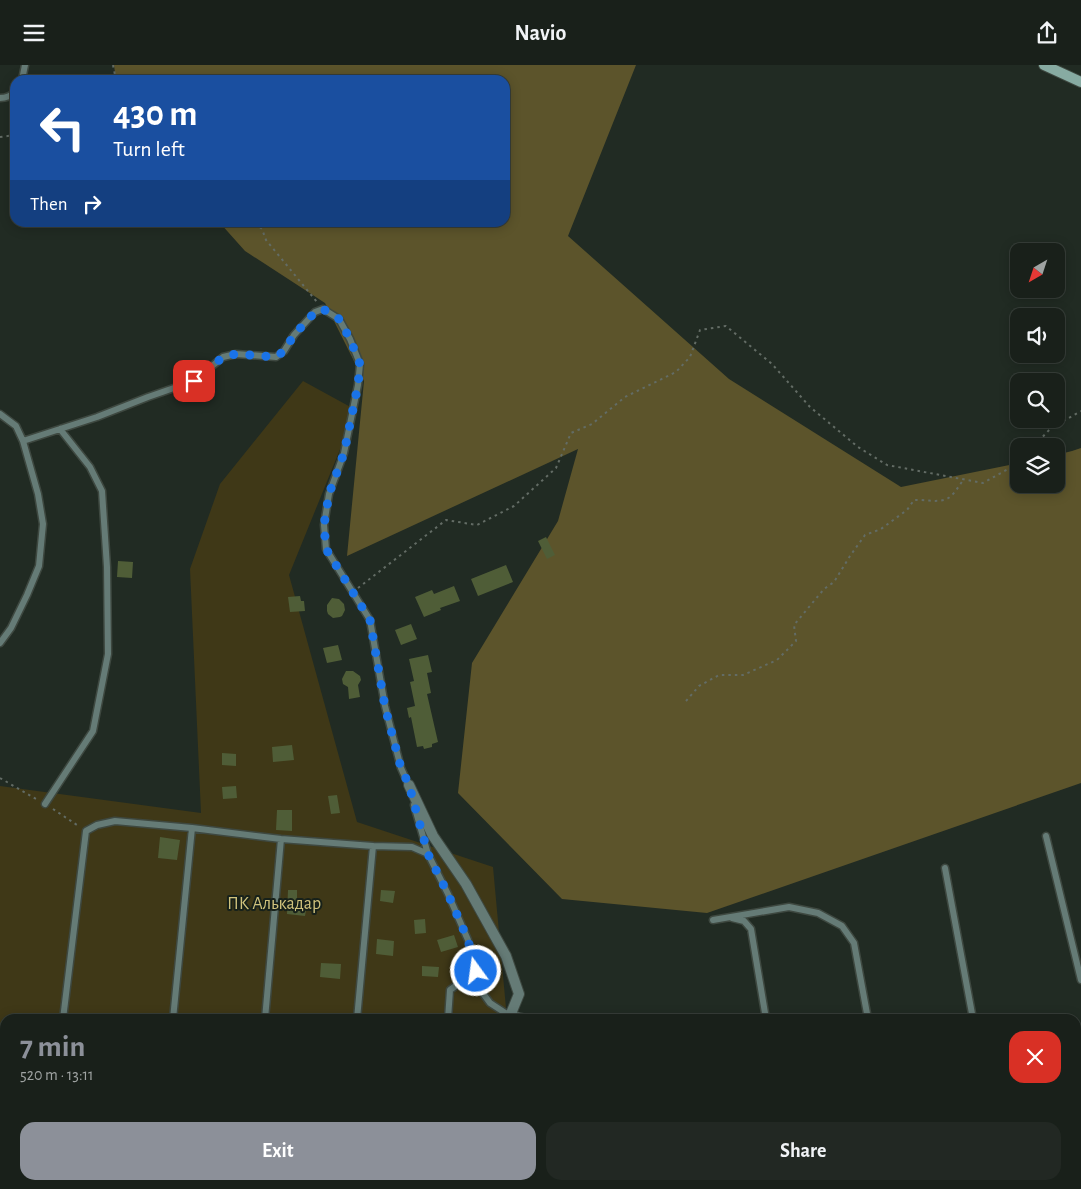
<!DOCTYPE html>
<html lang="en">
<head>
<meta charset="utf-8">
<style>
  body { margin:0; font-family:"Alegreya Sans",sans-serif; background:#222823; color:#f1f3f6; height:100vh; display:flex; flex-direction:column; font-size:19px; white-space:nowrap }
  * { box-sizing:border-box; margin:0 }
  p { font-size:16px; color:#9fa3a2 }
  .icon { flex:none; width:28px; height:28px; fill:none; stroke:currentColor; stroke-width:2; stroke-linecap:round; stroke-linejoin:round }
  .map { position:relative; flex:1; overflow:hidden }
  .side { position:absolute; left:0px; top:949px; width:1081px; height:176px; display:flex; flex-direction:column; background:#19201a; border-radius:15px 15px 0 0; box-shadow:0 2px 12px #0003,0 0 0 1px #373e39 }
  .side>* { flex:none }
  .top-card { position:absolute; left:10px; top:10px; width:500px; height:152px; border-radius:15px; box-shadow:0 2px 12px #0003,0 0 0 1px #373e39; background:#1a4fa0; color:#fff; overflow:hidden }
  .needle { width:32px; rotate:219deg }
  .controls { position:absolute; left:1010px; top:178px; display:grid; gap:10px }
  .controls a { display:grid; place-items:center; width:55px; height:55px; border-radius:10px; background:#19201a; box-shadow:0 2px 12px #0003,0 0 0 1px #373e39; font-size:25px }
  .pin { position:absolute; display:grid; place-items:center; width:42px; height:42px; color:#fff; margin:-21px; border-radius:10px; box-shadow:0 2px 8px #0006 }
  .me { position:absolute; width:55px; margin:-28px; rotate:346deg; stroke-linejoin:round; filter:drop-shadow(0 0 4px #0008) }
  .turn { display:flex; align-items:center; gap:18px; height:105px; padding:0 20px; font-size:22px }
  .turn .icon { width:65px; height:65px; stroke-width:2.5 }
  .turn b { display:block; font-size:35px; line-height:42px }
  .then { display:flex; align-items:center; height:48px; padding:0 20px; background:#0003; gap:10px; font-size:19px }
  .round { display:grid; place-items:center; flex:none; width:52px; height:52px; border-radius:15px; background:#222823 }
  .summary { display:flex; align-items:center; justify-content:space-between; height:85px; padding:0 20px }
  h1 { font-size:30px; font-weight:700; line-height:38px; color:#8c9099 }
  .action { display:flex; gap:10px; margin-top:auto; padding:10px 20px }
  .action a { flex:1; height:58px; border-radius:15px; background:#8c9099; color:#fff; font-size:20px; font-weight:700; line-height:58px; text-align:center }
  .action a+a { background:#222823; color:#f1f3f6 }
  header { display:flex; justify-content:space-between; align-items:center; height:65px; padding:0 20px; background:#19201a; font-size:22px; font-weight:700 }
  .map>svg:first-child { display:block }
  .green { fill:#3f3817 }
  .forest { fill:#5c542b }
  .building { fill:#4f5d37 }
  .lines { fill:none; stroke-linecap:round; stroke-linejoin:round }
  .lane-casing { stroke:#3e4840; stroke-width:9 }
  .street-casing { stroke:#3e4840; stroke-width:12 }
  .secondary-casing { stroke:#3e4840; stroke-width:12 }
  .path { stroke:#636c65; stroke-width:2; stroke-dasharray:2.5 4; stroke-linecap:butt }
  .lane { stroke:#657b76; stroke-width:6 }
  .street { stroke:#657b76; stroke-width:10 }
  .secondary { stroke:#87aba2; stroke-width:10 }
  .route { stroke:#1a73e8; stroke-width:9; stroke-dasharray:0 16.2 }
  .labels { text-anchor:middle; stroke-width:4; stroke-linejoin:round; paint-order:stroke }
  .park-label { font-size:18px; fill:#d0c37d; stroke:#17211a }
</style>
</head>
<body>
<header><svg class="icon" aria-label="menu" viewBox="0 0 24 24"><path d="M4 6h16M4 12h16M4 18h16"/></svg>Navio<svg class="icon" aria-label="share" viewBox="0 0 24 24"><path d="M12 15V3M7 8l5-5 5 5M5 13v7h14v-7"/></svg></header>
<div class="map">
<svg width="1081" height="1124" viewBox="0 0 1081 1124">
  <rect width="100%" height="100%" fill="#212b23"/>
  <path class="green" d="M303,316L356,345L289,510L357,757L493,802L507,954H5V1120H501L500,1124H0V721L201,748L190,504L220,419Z"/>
  <path class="forest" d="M114,0H636L568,171L729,314L901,422L1019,398V419H1056V390L1072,386L1081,383V718L707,848L562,834L458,728L472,598L558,456L578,384L347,491L364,316L325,238L245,186L220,158H505V15H116Z"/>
  <path class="building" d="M546,472L555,490L547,494L538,476Z
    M118,496L133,497L132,513L117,512Z
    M506,500L513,517L478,531L471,514Z
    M454,521L460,536L440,543L441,545L424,552L415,532L432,525L434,529Z
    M300,531L301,536H304L305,546L290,547L288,532Z
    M332,533L339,534L344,539L345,545L342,551L340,552L333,553L328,549L327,546V540Z
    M411,559L417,574L401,580L395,565Z
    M338,580L342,595L327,598L323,583Z
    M428,590L432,607L427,608L431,628L427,629L438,677L432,679V682L424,684L423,681L417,682L411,652L409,653L407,643L415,641L410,617L414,616L409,594Z
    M346,606H353L360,611L361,615L358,620L360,632L349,634L348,622L343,619L342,614Z
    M292,680L294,695L273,697L272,682Z
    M222,688L236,689V701L222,700Z
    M236,721L237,733L223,734L222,722Z
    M337,730L340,748L331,749L328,731Z
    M277,745H292V766L276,765Z
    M160,772L180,775L177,795L158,793Z
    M288,825H297V838L307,839L305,851L287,849Z
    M381,825L395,826L393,838L380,836Z
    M425,854L426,868L415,869L414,855Z
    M454,870L458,882L441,887L437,875Z
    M377,874L394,876L393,891L376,889Z
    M321,898L341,899L340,914L320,912Z
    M422,901L439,902L438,912L422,911Z"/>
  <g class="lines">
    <g class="lane-casing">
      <path id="lane" d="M22,15L25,0
        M0,33C5,33 11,31 15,27
        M0,349L16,361L23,376L38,429L43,459L39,501L27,530L11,563L0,578
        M23,376L97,352L148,332L194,316L223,292L236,289L276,292L284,286L294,270L315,247L323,244L339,254L350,274L360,299L358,320L344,388L329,429L324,460L326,484L370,555L385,641L401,703L410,723
        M45,739L93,666L108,589L107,502L102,426L90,402L60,364
        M414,740L428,789
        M1046,771L1081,915
        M945,803L973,954
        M732,853L744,856L751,864L766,954
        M713,855L789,842L818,848L842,861L854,878L868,954
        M63,954L86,766L97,760L115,756L192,763L281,774L373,781L412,782L428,789L448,829L468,875L479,923L490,938L510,951
        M173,954L192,763
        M265,954L281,774
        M357,954L373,781
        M448,954L450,925L476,906
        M1081,988V989
        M157,1124V1120
        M250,1124V1120
        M341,1124L342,1120
        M434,1124V1120"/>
    </g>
    <g class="street-casing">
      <path id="street" d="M409,720L433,771L466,819L506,891L519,929L510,951L524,954
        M1076,1002L1081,1001
        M56,1120L60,1124
        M874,1120L875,1124
        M508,1124V1120
        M534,1124L547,1120"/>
    </g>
    <g class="secondary-casing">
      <path id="secondary" d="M1044,0L1081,17"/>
    </g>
    <path class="path" d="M113,0L116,15
      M0,72L15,70
      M255,158L262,164L266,175L317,237
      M1034,381L1051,363L1081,346
      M358,523L446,455L477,460L514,441L556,403L571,368L592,359L625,332L676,307L690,292L700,265L726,261L772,299L810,342L858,382L887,400L983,418L1019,398
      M686,636L699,621L719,610H743L777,595L796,576L794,560L824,524L834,517L850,491L865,470L881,464L907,445L914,435C926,434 943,440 952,430C957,425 960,419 964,414
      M0,713L38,735
      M53,744L80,762"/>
    <use href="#lane" class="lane"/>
    <use href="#street" class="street"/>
    <use href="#secondary" class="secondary"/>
  </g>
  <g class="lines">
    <path class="route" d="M194,316L223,292L236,289L276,292L284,286L294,270L315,247L323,244L339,254L350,274L360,299L358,320L344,388L329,429L324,460L326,484L370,555L385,642L401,703L409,720L428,789L448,829L468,875L476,906"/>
  </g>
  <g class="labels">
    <g class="park-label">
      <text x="274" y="844">ПК Алькадар</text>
    </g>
  </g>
</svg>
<div class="controls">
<a><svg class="needle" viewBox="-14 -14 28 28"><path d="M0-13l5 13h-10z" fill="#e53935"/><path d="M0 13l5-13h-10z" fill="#9fa3a2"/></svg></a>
<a><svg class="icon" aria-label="sound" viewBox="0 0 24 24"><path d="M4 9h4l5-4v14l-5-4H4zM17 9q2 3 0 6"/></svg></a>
<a><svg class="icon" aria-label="search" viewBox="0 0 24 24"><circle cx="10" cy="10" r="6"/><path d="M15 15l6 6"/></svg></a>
<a><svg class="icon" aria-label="layers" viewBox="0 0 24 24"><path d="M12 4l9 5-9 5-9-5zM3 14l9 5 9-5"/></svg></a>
</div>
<div class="pin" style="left:194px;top:316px;background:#d93025"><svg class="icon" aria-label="arrive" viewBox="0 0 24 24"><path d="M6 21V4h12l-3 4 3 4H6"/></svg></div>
<svg class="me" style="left:476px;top:906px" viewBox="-20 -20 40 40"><circle r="17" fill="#1a73e8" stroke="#fff" stroke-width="3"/><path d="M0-11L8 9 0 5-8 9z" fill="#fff"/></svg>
<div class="top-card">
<div class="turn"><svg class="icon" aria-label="left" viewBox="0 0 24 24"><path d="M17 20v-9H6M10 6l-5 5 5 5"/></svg><div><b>430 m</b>Turn left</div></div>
<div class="then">Then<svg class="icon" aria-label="right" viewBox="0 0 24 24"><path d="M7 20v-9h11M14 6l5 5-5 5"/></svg></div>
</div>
<section class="side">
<div class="summary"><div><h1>7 min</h1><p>520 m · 13:11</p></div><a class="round" style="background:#d93025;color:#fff"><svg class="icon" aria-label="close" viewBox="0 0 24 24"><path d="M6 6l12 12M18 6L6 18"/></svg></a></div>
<div class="action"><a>Exit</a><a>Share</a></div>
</section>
</div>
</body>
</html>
